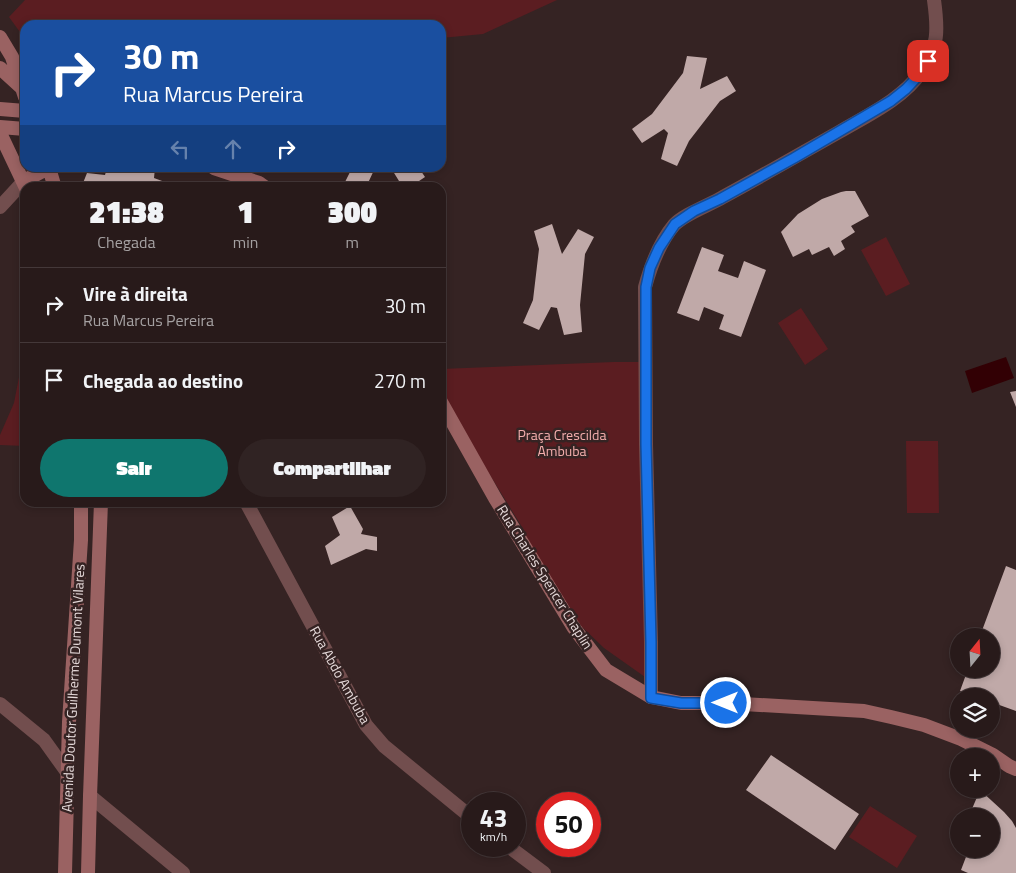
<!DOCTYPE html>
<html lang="pt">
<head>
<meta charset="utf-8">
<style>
  body { margin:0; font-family:"Titillium Web",sans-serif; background:#302323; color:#f1f3f6; height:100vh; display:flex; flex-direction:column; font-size:19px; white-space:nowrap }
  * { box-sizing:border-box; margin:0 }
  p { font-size:16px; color:#a5a1a2 }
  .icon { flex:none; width:28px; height:28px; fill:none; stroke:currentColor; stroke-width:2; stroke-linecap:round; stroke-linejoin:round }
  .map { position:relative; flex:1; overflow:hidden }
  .details { position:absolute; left:20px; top:182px; width:426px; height:325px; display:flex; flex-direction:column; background:#281a1a; border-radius:15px; box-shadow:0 2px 8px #0003,0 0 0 1px #443839 }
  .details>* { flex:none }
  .banner { position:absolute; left:20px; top:20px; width:426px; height:152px; border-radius:15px; box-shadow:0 2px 8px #0003,0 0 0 1px #443839; background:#1a4fa0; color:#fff; overflow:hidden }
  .needle { width:32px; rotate:18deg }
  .fabs { position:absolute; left:950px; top:628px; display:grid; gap:10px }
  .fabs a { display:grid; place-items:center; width:50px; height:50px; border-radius:50%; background:#281a1a; box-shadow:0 2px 8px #0003,0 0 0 1px #443839; font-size:25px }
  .speed { position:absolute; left:461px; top:792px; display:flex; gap:10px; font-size:25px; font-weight:700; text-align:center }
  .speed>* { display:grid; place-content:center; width:65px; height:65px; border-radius:50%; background:#281a1a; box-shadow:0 2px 8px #0003,0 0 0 1px #443839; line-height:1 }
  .speed small { font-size:12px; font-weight:400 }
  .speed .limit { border:8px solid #d22; background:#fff; color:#111 }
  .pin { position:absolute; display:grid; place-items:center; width:42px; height:42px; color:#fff; margin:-21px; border-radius:10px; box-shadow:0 2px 8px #0006 }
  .me { position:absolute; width:55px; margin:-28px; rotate:270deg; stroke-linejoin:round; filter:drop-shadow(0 0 4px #0008) }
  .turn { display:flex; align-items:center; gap:18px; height:105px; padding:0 20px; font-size:22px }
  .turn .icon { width:65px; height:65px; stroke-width:2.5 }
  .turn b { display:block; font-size:35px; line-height:42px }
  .lanes { display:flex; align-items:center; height:48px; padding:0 20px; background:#0003; justify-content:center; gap:25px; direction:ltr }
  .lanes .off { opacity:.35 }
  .eta { display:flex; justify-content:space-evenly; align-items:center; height:85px; text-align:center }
  .eta b { font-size:30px; font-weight:800; line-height:35px }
  .cta { display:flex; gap:10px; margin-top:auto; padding:10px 20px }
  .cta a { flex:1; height:58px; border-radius:30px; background:#0f766e; color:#fff; font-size:20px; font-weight:800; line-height:58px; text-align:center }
  .cta a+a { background:#302323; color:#f1f3f6 }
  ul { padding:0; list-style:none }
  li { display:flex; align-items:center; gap:15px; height:75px; padding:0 20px; border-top:1px solid #443839 }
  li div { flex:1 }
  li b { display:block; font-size:19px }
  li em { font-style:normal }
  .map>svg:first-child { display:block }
  .green { fill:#5b1d21 }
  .water { fill:#320004 }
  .building { fill:#c0a9a8 }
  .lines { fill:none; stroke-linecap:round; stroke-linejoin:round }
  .minor { stroke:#724e4e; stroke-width:14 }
  .tertiary { stroke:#724e4e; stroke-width:14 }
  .secondary { stroke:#9a6262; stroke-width:14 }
  .route-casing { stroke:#114b97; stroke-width:12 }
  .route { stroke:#1a73e8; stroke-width:9 }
  .labels { text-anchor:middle; stroke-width:5; stroke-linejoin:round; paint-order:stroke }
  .park-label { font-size:14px; fill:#f4aead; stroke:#352323 }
  .street-label { font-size:14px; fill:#e6dada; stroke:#352323 }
</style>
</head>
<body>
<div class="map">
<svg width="1016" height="873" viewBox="0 0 1016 873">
  <rect width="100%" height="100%" fill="#352323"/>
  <path class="green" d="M25,0H557L483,34L441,38V25H25V39L9,17Z
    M886,237L910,284L886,296L861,250Z
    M25,292V446L0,445V435L14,403L19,377Z
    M801,308L828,349L805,365L778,323Z
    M614,362H639L645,677L604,648L575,620L559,591L539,561L522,527L441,396V369Z
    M906,441H938L939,513H907Z
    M870,806L917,836L897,868L849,837Z"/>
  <path class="water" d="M1006,357L1014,378L972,393L965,371Z"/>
  <path class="building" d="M687,56L707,58L700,89L727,76L736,91L720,101L689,141L677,166L661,159L668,133L664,129L642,143L632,129L652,114L683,73Z
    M107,168H155L154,178L181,188H81L87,173L105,175Z
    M352,168H375L368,183L358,188L345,182Z
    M391,168H419L425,177L416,183L405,184L399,181Z
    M846,191H855L869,216L851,226L855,232L841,241L845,249L834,256L829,247L812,255L809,249L793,257L781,232L798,214L822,199L841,192Z
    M552,224L562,254L578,229L594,237L585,254L580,305L582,332L564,335L557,308L551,307L539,330L523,323L533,300L539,249L534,231Z
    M702,247L724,255L718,271L738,278L744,261L766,270L741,337L719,329L724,315L704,307L699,321L677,313Z
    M1016,391V407L1010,392Z
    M350,506L363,529L361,534L377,537V551L366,549L331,565L325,546L340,535L332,517Z
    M1006,566L1016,570V711L991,702V696H975L960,691L968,669H991V636H980Z
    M771,755L859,814L835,850L746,790Z
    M980,790L1004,812L1012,821L1016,828V873H968L961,870L969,849H991V816H969Z"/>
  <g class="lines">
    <path class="minor" d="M0,207L24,181
      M651,697V642L646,444L645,287C651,265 659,243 674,225C684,214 710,205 723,197C762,176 800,154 839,132C866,116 903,99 921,72C939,47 938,29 934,0
      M0,704L44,740L67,772
      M90,796L183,873"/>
    <path class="tertiary" d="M246,502L366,725L384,746L472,818
      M508,846L544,873"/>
    <path class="secondary" d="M0,37L12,57L25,97
      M0,68L22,88
      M0,109L25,111
      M0,127L25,129
      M0,133L26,188
      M49,168L55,188
      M214,168L259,183L266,188
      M24,181L48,168
      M441,402L495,498L574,628L606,670L651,697L681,703H726L864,711L891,717L924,725L961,739L993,755L1009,766L1016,769
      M65,873L69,722L81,540V502
      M88,873L90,796L101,502"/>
  </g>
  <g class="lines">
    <g class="route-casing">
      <path id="route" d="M726,703H681L651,698V642L646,444V287L650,268L659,248L675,224L694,211L720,199L794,158L891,101L906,89L920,74L928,61"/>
    </g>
    <use href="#route" class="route"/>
  </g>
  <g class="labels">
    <g class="park-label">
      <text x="562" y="440">Praça Crescilda<tspan x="562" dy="16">Ambuba</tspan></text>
    </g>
    <g class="street-label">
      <text transform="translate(545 577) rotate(58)" y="5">Rua Charles Spencer Chaplin</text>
      <text transform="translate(340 675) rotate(61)" y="5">Rua Abdo Ambuba</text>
      <text transform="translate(73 688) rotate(-87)" y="5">Avenida Doutor Guilherme Dumont Vilares</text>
    </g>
  </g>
</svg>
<div class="fabs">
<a><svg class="needle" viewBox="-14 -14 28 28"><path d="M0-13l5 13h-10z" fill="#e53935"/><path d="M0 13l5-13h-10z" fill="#a5a1a2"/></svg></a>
<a><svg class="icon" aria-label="layers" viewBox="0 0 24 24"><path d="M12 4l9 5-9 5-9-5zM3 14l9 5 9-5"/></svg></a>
<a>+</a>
<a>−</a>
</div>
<div class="speed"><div>43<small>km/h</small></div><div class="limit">50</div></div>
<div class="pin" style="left:928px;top:61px;background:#d93025"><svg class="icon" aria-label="arrive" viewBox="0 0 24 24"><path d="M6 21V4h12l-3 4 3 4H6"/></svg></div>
<svg class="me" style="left:726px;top:703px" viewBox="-20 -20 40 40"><circle r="17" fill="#1a73e8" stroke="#fff" stroke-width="3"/><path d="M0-11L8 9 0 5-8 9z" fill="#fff"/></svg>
<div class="banner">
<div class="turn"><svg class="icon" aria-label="right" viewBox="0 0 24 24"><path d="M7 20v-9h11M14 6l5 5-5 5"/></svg><div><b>30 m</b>Rua Marcus Pereira</div></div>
<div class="lanes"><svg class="icon off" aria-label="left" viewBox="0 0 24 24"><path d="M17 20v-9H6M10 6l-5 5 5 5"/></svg><svg class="icon off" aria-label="ahead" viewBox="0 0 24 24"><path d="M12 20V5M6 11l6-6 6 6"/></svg><svg class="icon" aria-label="right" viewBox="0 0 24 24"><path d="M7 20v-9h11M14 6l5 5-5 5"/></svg></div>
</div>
<section class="details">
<div class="eta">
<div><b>21:38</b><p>Chegada</p></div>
<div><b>1</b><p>min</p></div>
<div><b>300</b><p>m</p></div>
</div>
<ul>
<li><svg class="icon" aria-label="right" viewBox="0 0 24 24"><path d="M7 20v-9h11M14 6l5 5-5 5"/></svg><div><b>Vire à direita</b><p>Rua Marcus Pereira</p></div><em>30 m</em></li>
<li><svg class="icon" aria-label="arrive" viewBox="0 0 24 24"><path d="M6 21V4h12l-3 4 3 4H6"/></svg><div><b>Chegada ao destino</b></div><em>270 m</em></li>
</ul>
<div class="cta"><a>Sair</a><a>Compartilhar</a></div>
</section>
</div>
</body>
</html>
